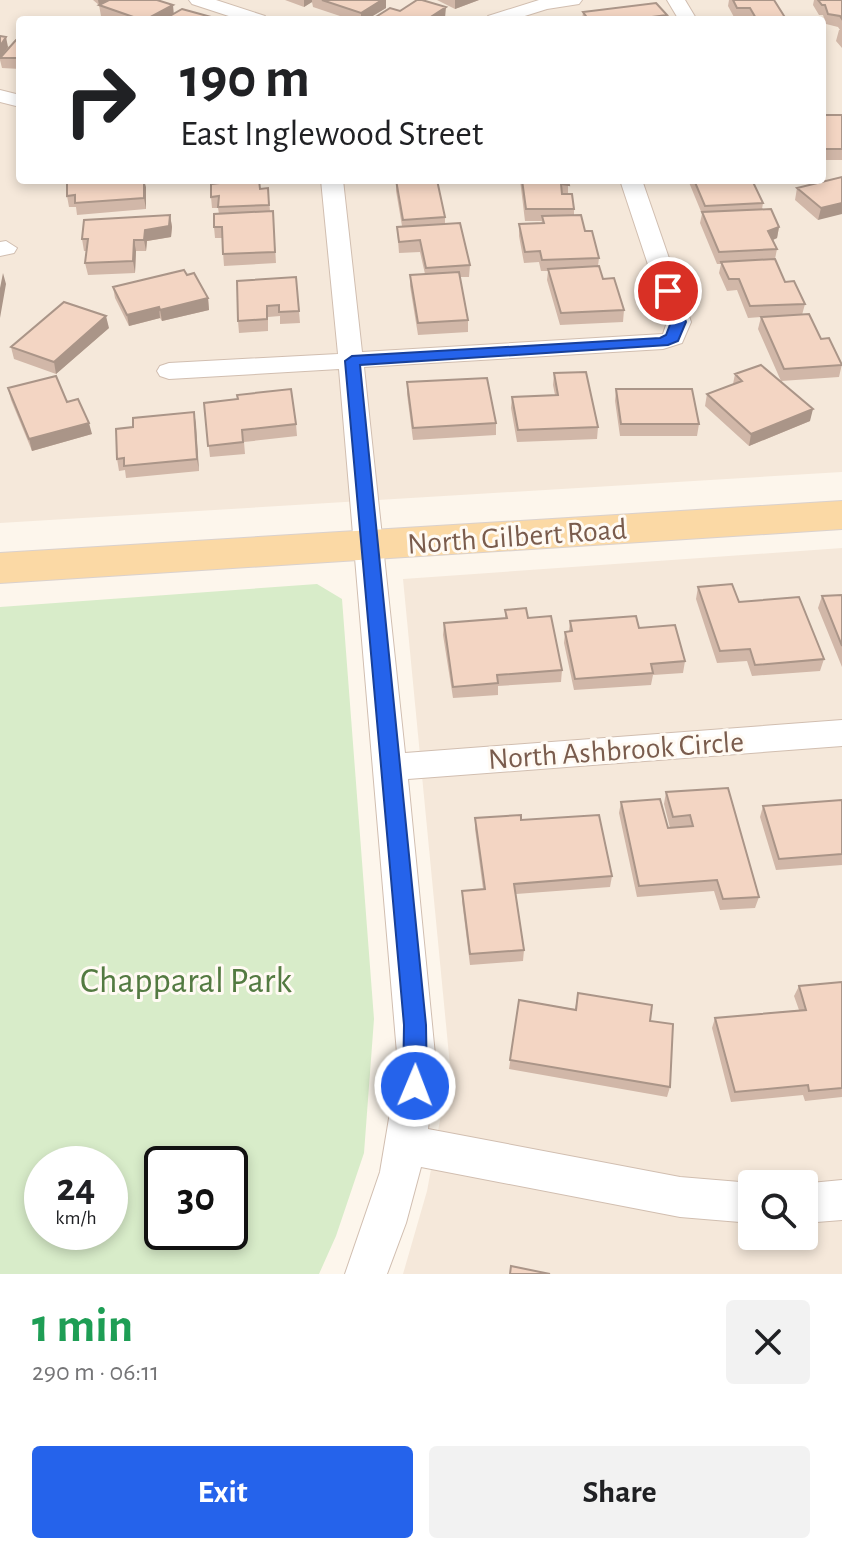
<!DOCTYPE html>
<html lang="en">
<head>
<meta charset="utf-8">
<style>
  body { margin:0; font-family:"Alegreya Sans",sans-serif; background:#f2f2f2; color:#202124; height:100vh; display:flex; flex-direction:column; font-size:30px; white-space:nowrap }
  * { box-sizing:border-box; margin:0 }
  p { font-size:26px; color:#757577 }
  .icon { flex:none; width:44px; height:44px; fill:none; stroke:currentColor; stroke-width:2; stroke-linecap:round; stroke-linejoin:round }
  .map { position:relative; height:1274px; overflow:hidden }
  .sheet { display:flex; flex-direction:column; background:#fff; flex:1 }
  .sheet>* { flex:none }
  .guide { position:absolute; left:16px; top:16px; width:810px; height:168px; border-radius:8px; box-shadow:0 4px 12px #0003; background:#fff; color:#202124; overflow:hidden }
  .tools { position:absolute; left:738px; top:1170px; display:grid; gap:16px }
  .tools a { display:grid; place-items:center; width:80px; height:80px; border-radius:8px; background:#fff; box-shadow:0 4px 12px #0003; font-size:40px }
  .speed { position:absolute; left:24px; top:1146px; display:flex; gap:16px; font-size:40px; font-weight:700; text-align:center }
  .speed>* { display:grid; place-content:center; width:104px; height:104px; border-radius:50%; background:#fff; box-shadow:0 4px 12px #0003; line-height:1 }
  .speed small { font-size:20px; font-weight:400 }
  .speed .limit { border:4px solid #111; border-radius:12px; background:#fff; color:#111 }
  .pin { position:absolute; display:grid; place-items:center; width:68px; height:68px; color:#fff; margin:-34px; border:4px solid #fff; border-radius:50%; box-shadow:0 2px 8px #0007 }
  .me { position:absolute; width:88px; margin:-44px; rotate:1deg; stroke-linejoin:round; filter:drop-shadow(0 0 6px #0008) }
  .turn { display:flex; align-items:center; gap:28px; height:168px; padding:0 32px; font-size:36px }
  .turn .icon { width:104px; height:104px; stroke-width:2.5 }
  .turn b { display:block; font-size:56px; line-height:68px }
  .round { display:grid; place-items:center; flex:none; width:84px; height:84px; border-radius:8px; background:#f2f2f2 }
  .summary { display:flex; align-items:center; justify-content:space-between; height:136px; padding:0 32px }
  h1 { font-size:48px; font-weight:700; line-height:60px; color:#1e9e55 }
  .cta { display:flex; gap:16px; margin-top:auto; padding:16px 32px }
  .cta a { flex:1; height:92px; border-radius:8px; background:#2563eb; color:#fff; font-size:32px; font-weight:700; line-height:92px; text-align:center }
  .cta a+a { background:#f2f2f2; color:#202124 }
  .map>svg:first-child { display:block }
  .residential { fill:#f5e8da; fill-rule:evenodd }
  .green { fill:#d8ecc9; fill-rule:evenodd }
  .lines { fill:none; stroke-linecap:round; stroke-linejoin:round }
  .street-casing { stroke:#d1beb0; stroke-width:2 }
  .primary-casing { stroke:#dad1cd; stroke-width:2 }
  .street { fill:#fff; fill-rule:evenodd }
  .primary { fill:#fbd9a5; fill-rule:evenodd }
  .wall { fill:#d1b7a8 }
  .shaded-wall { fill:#aa9588 }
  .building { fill:#f3d5c3; stroke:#aa9588; stroke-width:2 }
  .route { fill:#2563eb; stroke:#184099; stroke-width:2 }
  .labels { text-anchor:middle; stroke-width:6; stroke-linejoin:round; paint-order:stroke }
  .street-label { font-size:30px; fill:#7a5c4d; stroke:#fffaf3 }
  .near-park-label { font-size:36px; fill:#537a41; stroke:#fffaf3 }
</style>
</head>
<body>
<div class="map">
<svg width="842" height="1274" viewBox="0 0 842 1274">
  <rect width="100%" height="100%" fill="#fdf6ec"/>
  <path class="residential" d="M0,0H842V472L0,523ZM20,20H822V180H20Z
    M842,548V1274H403L427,1191L450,1066L403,579ZM752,1184H804V1236H752Z"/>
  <path class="green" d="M317,584L342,599L374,1019L364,1153L336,1236L319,1274H0V607ZM42,1164H110V1232H42ZM162,1164H230V1232H162Z"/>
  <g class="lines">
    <g class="street-casing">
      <path id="street" d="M189,0H216L265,16L268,20H241L192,4Z
        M539,0H582L579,4L547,9L512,20H485L488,16Z
        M667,0H685L697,20H679Z
        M0,90L20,95V107L0,102Z
        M321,180H343L362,352L663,334L667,322L620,180H642L691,322L682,343L663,349L364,367L405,753L842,720V746L408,779L436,1065L428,1129L680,1177L752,1183L756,1184H752V1223L680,1217L421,1167L406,1223L387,1274H345L380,1172L398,1065L339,369L169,379L160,376L157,371L160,366L169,363L338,354Z
        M6,241L17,248L14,253L0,256V242Z
        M842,1180V1220L804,1223V1184H800Z"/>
    </g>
    <g class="primary-casing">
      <path id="primary" d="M842,501V529L0,583V553Z"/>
    </g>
    <use href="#street" class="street"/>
    <use href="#primary" class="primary"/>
  </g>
  <path class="wall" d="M93,0H157L174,14L222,20H113L101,16L99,5L102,4L99,5Z
    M285,0H386V8L366,20H352L313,7L312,2L304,7Z
    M437,0H479L455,9Z
    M729,0H774L786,20H749L748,18L735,19L728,6Z
    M814,0H842V48L836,41L839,30H840L838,27L826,24L823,15H819L813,5Z
    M583,12L667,15L666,20H582Z
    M0,36L8,47L20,40V69L2,68L0,60Z
    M822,115H842V160H822Z
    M842,177L818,220L795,200L797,188Z
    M260,180V189L268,188L270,211H273L276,263L224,266L222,238H215L214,227L219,214L218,208H212L211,197Z
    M396,180L445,217V224L470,265L469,277H460L468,320V332L418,335L410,286V275L425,274L420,252L399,253L397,227L402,226L396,191Z
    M520,180H568V194L574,209V215L585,231L599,258L598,266L603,279L624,310L623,322L560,325L547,280L548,271H541L539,262L524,263L519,236V224L541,223L542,221H525Z
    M688,180H752L763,203L762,209L779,227L777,238L773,240L777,249L775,259L785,282L805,304L802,315L842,364L839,377L781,381L758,329L761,317L748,318L737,290L727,291L719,273L721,264H717L700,223L702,214Z
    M146,187V209L77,215L76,207H69L67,196Z
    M170,215L172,227L171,237L147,241L146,251H136L135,273L88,275L85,263L87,251H84L82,239Z
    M187,275L208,298L209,310L162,321L160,318L129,326L115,298L113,287Z
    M296,277L300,323L280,324V316L268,317V331L239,333L238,321Z
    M109,328L56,374L14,359L11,347Z
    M554,373L598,427L597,439L517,442L511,408L512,397L555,395L553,385Z
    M735,374L810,421L749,446L705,406L707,394L733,384Z
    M407,382L496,423V435L413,440L407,394Z
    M8,388L67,402L92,434L32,451L11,400Z
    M616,389L699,424L697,436H620L615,401Z
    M204,403L296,424L297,436L244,442L245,454L210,457Z
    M194,412L199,471L126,478L125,470L119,471L117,459L133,427Z
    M698,587L739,602L824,659L820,671L752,676L747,661L717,663L696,599Z
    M842,595V667L818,608L822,596Z
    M505,610L528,618L562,670L561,682L498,686V695L453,698L443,635L444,623L505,619Z
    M570,621L639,628L685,661L683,673L653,675L651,685L574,690L564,643L565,632L569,631Z
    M728,788L759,897L755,908L720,910L714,891L637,897L619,813L621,802L668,828H670L664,804L666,792Z
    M842,800V865L776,870L760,817L763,806Z
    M475,818L521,820L612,876L610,887L516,894L524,950L523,961L470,965L462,901V891L483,889L475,829Z
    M842,982V1097L805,1101L803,1095L731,1102L712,1028L715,1018L799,1010L794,996L799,986Z
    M578,993L670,1087L667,1097L509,1069L519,1000L575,1009Z"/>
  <path class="shaded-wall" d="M98,0H115L99,5Z
    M304,0H312V2L304,7Z
    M382,0H386V8L366,20H361V13Z
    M455,0H479L455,9Z
    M173,5L174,16L166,20H145Z
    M446,7L445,18L442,20H426Z
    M667,15L666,20H652V17Z
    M6,37L8,47L0,58V46Z
    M37,180H53L38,183Z
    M144,180L146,187V209L144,198Z
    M842,203V214L818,220L821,208Z
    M170,215L172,227L171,237L147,241L146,251L144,240L145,230Z
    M779,227L777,238L766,243L768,231Z
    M134,240L136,251L135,273L133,261Z
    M3,273L6,284L0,318V288Z
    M208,298L209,310L162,321L160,310Z
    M159,307L160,318L129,326L127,315Z
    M106,316L109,328L56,374L54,362Z
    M813,409L810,421L749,446L751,434Z
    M194,412L196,424L199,471L197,459Z
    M89,423L92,434L32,451L29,439Z"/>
  <path class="building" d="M109,0H157L173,5L145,20H142L99,5Z
    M322,0H382L361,13Z
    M417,0H422L446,7L426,20H371L390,8L400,11Z
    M733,0H774L786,19L757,20L750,8H737Z
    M818,0H842V19L840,16L828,14L825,5H822Z
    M656,3L667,15L652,17L655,20H589L583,12Z
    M182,9L222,20H163Z
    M561,17L569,20H553Z
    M0,36L6,37L0,46Z
    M16,40H20V58H0Z
    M822,115H842V149H822Z
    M842,177V203L821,208L797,188Z
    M67,180H144V198L75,203V195L67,196Z
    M219,180H259L260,189L268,188L269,205L218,207L219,196L211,197V184L219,183Z
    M396,180H437L445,217L403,220Z
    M522,180H568L569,185L561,184L562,194H572L574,209H526Z
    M694,180H752L763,203L705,206Z
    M771,209L779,227L768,231L777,249L719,252L702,212Z
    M273,211L275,252L223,254L222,227H214V214Z
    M170,215L169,226L145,230L144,240H134L133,261L85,263L88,239H82L84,220Z
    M581,215L585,231H592L599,258L542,260L540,251L525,252L519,224L544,223L542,216Z
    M460,223L470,265L426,268L420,240L399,242L397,227Z
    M775,259L785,282L794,281L805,304L750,306L739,279H729L721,262Z
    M599,266L603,279L614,278L624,310L561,313L548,269Z
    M184,270L187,275L194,273L208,298L160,310L159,307L127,315L113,287Z
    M459,272L468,320L418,323L410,275Z
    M296,277L299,311L279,312V305L267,306V319L238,321L237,281Z
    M64,302L106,316L54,362L11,347Z
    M809,314L821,339L829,338L842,365L784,369L761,317Z
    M761,365L813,409L751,434L707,394L742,381L735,374Z
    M586,372L598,427L518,430L512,397L558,395L554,373Z
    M56,376L67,402L78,399L89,423L29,439L8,388Z
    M487,378L496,423L413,428L407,382Z
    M291,389L296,424L242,430L243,442L208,446L204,403L238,399L237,395Z
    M616,389H692L699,424H621Z
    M194,412L197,459L124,466V458L117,459L116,429L133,427V418Z
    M732,584L739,602L799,597L824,659L755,665L750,649L720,651L698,587Z
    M842,595V646L822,596Z
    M526,608L528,618L551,616L562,670L497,675L498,683L453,687L444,623L507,618L505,610Z
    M636,616L639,628L675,625L685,661L651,664L653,673L575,679L565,632L572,631L570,621Z
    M728,788L759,897L723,899L717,880L639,886L621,802L660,799L668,828L693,826L690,815L673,817L666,792Z
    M842,800V854L779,859L763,806Z
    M521,815V820L599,815L612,876L514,884L524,950L470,954L462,891L485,889L475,818Z
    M842,982V1088L809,1091L808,1085L735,1092L715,1018L806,1010L799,986Z
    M578,993L652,1005L650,1021L673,1024L670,1087L510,1060L519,1000L576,1010Z
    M511,1266L550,1274H510Z"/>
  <path class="route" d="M668,287L675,291L686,322L678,341L668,345L360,365L426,1025L427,1086L423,1094L415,1097L407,1094L403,1086L404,1025L345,361L352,356L660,338L666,335L671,322L661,291Z"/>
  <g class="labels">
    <g class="street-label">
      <text transform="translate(517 536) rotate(-4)" y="10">North Gilbert Road</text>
      <text transform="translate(616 750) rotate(-4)" y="10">North Ashbrook Circle</text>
    </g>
    <g class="near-park-label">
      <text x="186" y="992">Chapparal Park</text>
    </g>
  </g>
</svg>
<div class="tools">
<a><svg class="icon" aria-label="search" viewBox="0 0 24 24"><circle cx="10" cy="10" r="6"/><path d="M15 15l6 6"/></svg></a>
</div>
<div class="speed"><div>24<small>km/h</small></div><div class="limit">30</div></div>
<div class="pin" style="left:668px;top:291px;background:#d93025"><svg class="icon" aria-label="arrive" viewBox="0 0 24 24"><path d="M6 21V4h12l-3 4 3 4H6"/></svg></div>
<svg class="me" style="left:415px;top:1086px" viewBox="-20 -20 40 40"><circle r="17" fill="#2563eb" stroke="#fff" stroke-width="3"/><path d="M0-11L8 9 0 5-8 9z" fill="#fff"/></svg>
<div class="guide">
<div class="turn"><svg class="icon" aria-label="right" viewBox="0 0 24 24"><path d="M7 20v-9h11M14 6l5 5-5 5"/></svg><div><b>190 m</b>East Inglewood Street</div></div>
</div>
</div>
<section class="sheet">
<div class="summary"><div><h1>1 min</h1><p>290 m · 06:11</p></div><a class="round"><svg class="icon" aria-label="close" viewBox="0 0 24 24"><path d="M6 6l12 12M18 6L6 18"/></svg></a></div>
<div class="cta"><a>Exit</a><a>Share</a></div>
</section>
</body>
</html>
